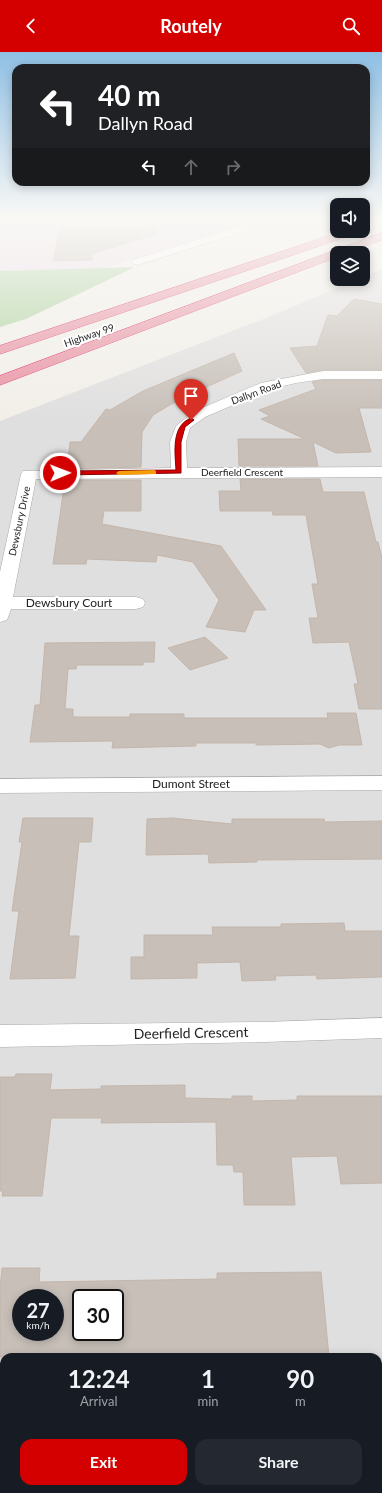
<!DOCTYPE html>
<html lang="en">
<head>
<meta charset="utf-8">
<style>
  body { margin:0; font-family:Lato,sans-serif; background:#242831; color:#f1f3f6; height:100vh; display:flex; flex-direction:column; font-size:15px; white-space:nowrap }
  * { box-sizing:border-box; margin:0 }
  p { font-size:13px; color:#9ea1a6 }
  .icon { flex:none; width:22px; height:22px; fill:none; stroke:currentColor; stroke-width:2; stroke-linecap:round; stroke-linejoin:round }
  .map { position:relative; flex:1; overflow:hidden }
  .side { position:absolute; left:0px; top:1301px; width:382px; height:140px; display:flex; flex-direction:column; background:#171b24; border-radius:12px 12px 0 0; box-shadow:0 2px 10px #0003 }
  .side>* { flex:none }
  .hud { position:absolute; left:12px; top:12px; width:358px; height:122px; border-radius:12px; box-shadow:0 2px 10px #0003; background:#202124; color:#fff; overflow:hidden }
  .fabs { position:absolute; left:330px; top:146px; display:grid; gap:8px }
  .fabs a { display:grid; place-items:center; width:40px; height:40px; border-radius:8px; background:#171b24; box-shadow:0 2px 10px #0003; font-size:20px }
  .speed { position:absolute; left:12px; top:1237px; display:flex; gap:8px; font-size:20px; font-weight:700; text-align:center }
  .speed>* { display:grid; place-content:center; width:52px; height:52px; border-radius:50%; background:#171b24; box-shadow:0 2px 10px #0003; line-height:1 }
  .speed small { font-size:10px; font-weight:400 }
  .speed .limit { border:2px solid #111; border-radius:6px; background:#fff; color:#111 }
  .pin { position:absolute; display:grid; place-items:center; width:34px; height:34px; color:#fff; margin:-41px -17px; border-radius:50% 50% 50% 0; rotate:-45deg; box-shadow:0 0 4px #0007 }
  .pin .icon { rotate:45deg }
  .me { position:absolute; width:44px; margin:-22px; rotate:89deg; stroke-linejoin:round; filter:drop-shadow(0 0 3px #0008) }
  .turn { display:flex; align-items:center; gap:14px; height:84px; padding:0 20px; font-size:18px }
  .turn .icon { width:52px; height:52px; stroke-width:2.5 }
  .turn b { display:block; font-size:28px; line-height:34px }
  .lanes { display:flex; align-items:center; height:38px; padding:0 20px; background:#0003; justify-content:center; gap:20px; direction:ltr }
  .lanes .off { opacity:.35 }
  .eta { display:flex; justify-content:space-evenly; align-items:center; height:68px; text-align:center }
  .eta b { font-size:24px; font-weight:700; line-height:28px }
  .cta { display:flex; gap:8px; margin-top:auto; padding:8px 20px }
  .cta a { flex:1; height:46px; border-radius:12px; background:#d40000; color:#fff; font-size:16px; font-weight:700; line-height:46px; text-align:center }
  .cta a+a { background:#242831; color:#f1f3f6 }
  header { display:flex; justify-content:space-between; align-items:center; height:52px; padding:0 20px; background:#d40000; color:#fff; font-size:18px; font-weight:700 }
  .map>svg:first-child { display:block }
  .residential { fill:#e0dfdf; fill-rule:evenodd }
  .industrial { fill:#ebdbe8 }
  .forest { fill:#add19e }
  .building { fill:#c7bfb8; stroke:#c4b6ab; fill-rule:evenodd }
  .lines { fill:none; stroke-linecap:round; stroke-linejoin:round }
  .street-casing { stroke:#a9a9a9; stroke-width:1 }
  .highway-casing { stroke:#dc2a67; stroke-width:1 }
  .street { fill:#fff; fill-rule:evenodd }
  .highway { fill:#e892a2; fill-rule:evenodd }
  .route { fill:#d40000; stroke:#8a0000 }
  .slow { fill:#f59e0b }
  .labels { text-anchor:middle; stroke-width:4; stroke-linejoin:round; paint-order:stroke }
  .far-street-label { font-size:10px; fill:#222; stroke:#fff }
  .street-label { font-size:12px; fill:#222; stroke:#fff }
  .near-street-label { font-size:14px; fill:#222; stroke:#fff }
</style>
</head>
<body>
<header><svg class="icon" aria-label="back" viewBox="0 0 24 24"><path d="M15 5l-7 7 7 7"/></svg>Routely<svg class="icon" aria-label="search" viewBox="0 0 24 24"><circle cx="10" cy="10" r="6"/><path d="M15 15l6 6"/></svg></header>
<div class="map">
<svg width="382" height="1441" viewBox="0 0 382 1441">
  <rect width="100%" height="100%" fill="#f2efe9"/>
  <path class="residential" d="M382,217V1419H378V1305H4V1421H0V369L266,266L359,227H363V225ZM21,1246H55V1280H21ZM81,1246H115V1280H81Z"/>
  <path class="industrial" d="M0,166H262L105,216L0,219Z"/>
  <path class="forest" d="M135,215L26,267L0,275V219Z"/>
  <path class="building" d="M60,177H156V182L92,202V208L53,209Z
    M354,247L382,252V318H323L306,321L290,296L317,294L328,263L337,264Z
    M234,301L242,319L182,346L153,363L142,380L141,415L67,417L70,390H81L106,357L110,358L143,339Z
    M323,328H382V356H359L371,400L336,401L313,390L318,414H239L238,387H305L261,367L270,364L259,358L316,337L312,330Z
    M240,427H320L323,440H364L376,490H378L382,506V657H359L354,632H358L349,590L313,591L309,566H318L312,532H318L306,463H273L272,459H220L219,439H241Z
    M65,428H141V459H104L102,472L221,494L266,558H254L245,580L206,575L219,548L193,510L157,503L156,510L87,507L86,512H53Z
    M205,585L228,606L190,618L168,596Z
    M155,590L154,610H144L143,613H77L76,617H68L65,657H73V665H130V662H184V666H328L327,661H356L362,693H339L329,696L320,692L256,693V691H196V694L112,696L113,689L30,690L35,653H40L45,591Z
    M23,766H93L91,790H79L69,884H79L75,926L10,927L19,859H12L22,790H19Z
    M172,766L232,772V767H324L325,770L382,769V807L257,808V810L209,811L208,802L146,803L147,767Z
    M344,871L345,879H382V925L317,927L316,923L275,924L276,928L242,929L240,910L197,911V926L131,927V905H144V883H213L212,875H281V872Z
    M16,1022H52L50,1038L101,1037V1034L185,1033V1046L232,1047V1044H252V1049L297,1048V1044H382V1131L341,1132L337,1104L291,1105L295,1153H244L243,1120H234L233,1113H217L216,1070L101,1071L102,1066H51L42,1144H2L3,1139H0V1025H15Z
    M2,1216H40L39,1230L217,1227V1221L321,1220L329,1305H0V1236ZM21,1246H55V1280H21ZM81,1246H115V1280H81Z"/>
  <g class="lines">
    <g class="street-casing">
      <path id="street" d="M34,166L264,167L269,170L264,173H246L250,176L249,178L137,213L131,210L133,208L244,173L38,170L34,169Z
        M323,319H382V327H323L296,331L271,337L205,365L190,376L186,390L187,416L382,415V425L36,427L13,545H136L143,547L145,551L143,555L136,557H11L7,568L0,570V520L21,422L23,419L171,416L170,390L176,374L195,359L261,331Z
        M382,724V738L0,741V727Z
        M382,966V986L264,990L0,995V973L264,970Z"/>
    </g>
    <g class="highway-casing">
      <path id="highway" d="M343,179H359L358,181L0,302V294Z
        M382,181V188L347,201H337V205L0,333V324Z"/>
    </g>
    <use href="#street" class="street"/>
    <use href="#highway" class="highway"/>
  </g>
  <linearGradient id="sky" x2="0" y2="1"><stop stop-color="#8fc0e4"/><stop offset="0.45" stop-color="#f9f8f5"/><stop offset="1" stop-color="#f9f8f5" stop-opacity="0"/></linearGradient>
  <rect width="382" height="367" fill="url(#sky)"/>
  <path class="route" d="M191,366L194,368L185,375L181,390V421L60,423L57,421L60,419L176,418C175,400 171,374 191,366Z"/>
  <path class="slow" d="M154,418L156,419V422L119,423L116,421L119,419Z"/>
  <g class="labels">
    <g class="far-street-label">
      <text transform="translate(89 283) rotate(-19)" y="4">Highway 99</text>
      <text transform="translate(256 340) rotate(-20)" y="4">Dallyn Road</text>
      <text x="242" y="424">Deerfield Crescent</text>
      <text transform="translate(19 469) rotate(-78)" y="4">Dewsbury Drive</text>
    </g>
    <g class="street-label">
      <text x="69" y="555">Dewsbury Court</text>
      <text x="191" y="736">Dumont Street</text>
    </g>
    <g class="near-street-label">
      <text transform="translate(191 981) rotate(-1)" y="5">Deerfield Crescent</text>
    </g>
  </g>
</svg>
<div class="fabs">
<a><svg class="icon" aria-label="sound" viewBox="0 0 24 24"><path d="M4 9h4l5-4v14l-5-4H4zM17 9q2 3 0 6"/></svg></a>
<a><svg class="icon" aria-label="layers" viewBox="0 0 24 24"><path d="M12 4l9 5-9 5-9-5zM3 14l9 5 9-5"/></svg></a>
</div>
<div class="speed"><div>27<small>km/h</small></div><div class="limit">30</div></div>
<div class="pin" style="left:191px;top:368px;background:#d93025"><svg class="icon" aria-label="arrive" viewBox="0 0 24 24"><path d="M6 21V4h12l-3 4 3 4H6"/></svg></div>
<svg class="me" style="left:60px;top:421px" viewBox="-20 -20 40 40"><circle r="17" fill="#d40000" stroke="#fff" stroke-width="3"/><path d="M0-11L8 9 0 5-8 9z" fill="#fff"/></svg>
<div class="hud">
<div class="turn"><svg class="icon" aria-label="left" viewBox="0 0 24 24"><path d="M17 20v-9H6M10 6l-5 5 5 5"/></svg><div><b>40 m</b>Dallyn Road</div></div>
<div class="lanes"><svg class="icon" aria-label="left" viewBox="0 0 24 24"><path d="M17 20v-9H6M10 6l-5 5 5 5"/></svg><svg class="icon off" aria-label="ahead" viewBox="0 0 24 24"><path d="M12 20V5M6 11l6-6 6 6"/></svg><svg class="icon off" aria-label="right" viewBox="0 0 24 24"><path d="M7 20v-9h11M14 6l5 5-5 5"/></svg></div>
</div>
<section class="side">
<div class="eta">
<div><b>12:24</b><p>Arrival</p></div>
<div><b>1</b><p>min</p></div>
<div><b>90</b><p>m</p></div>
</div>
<div class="cta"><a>Exit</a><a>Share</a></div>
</section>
</div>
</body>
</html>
